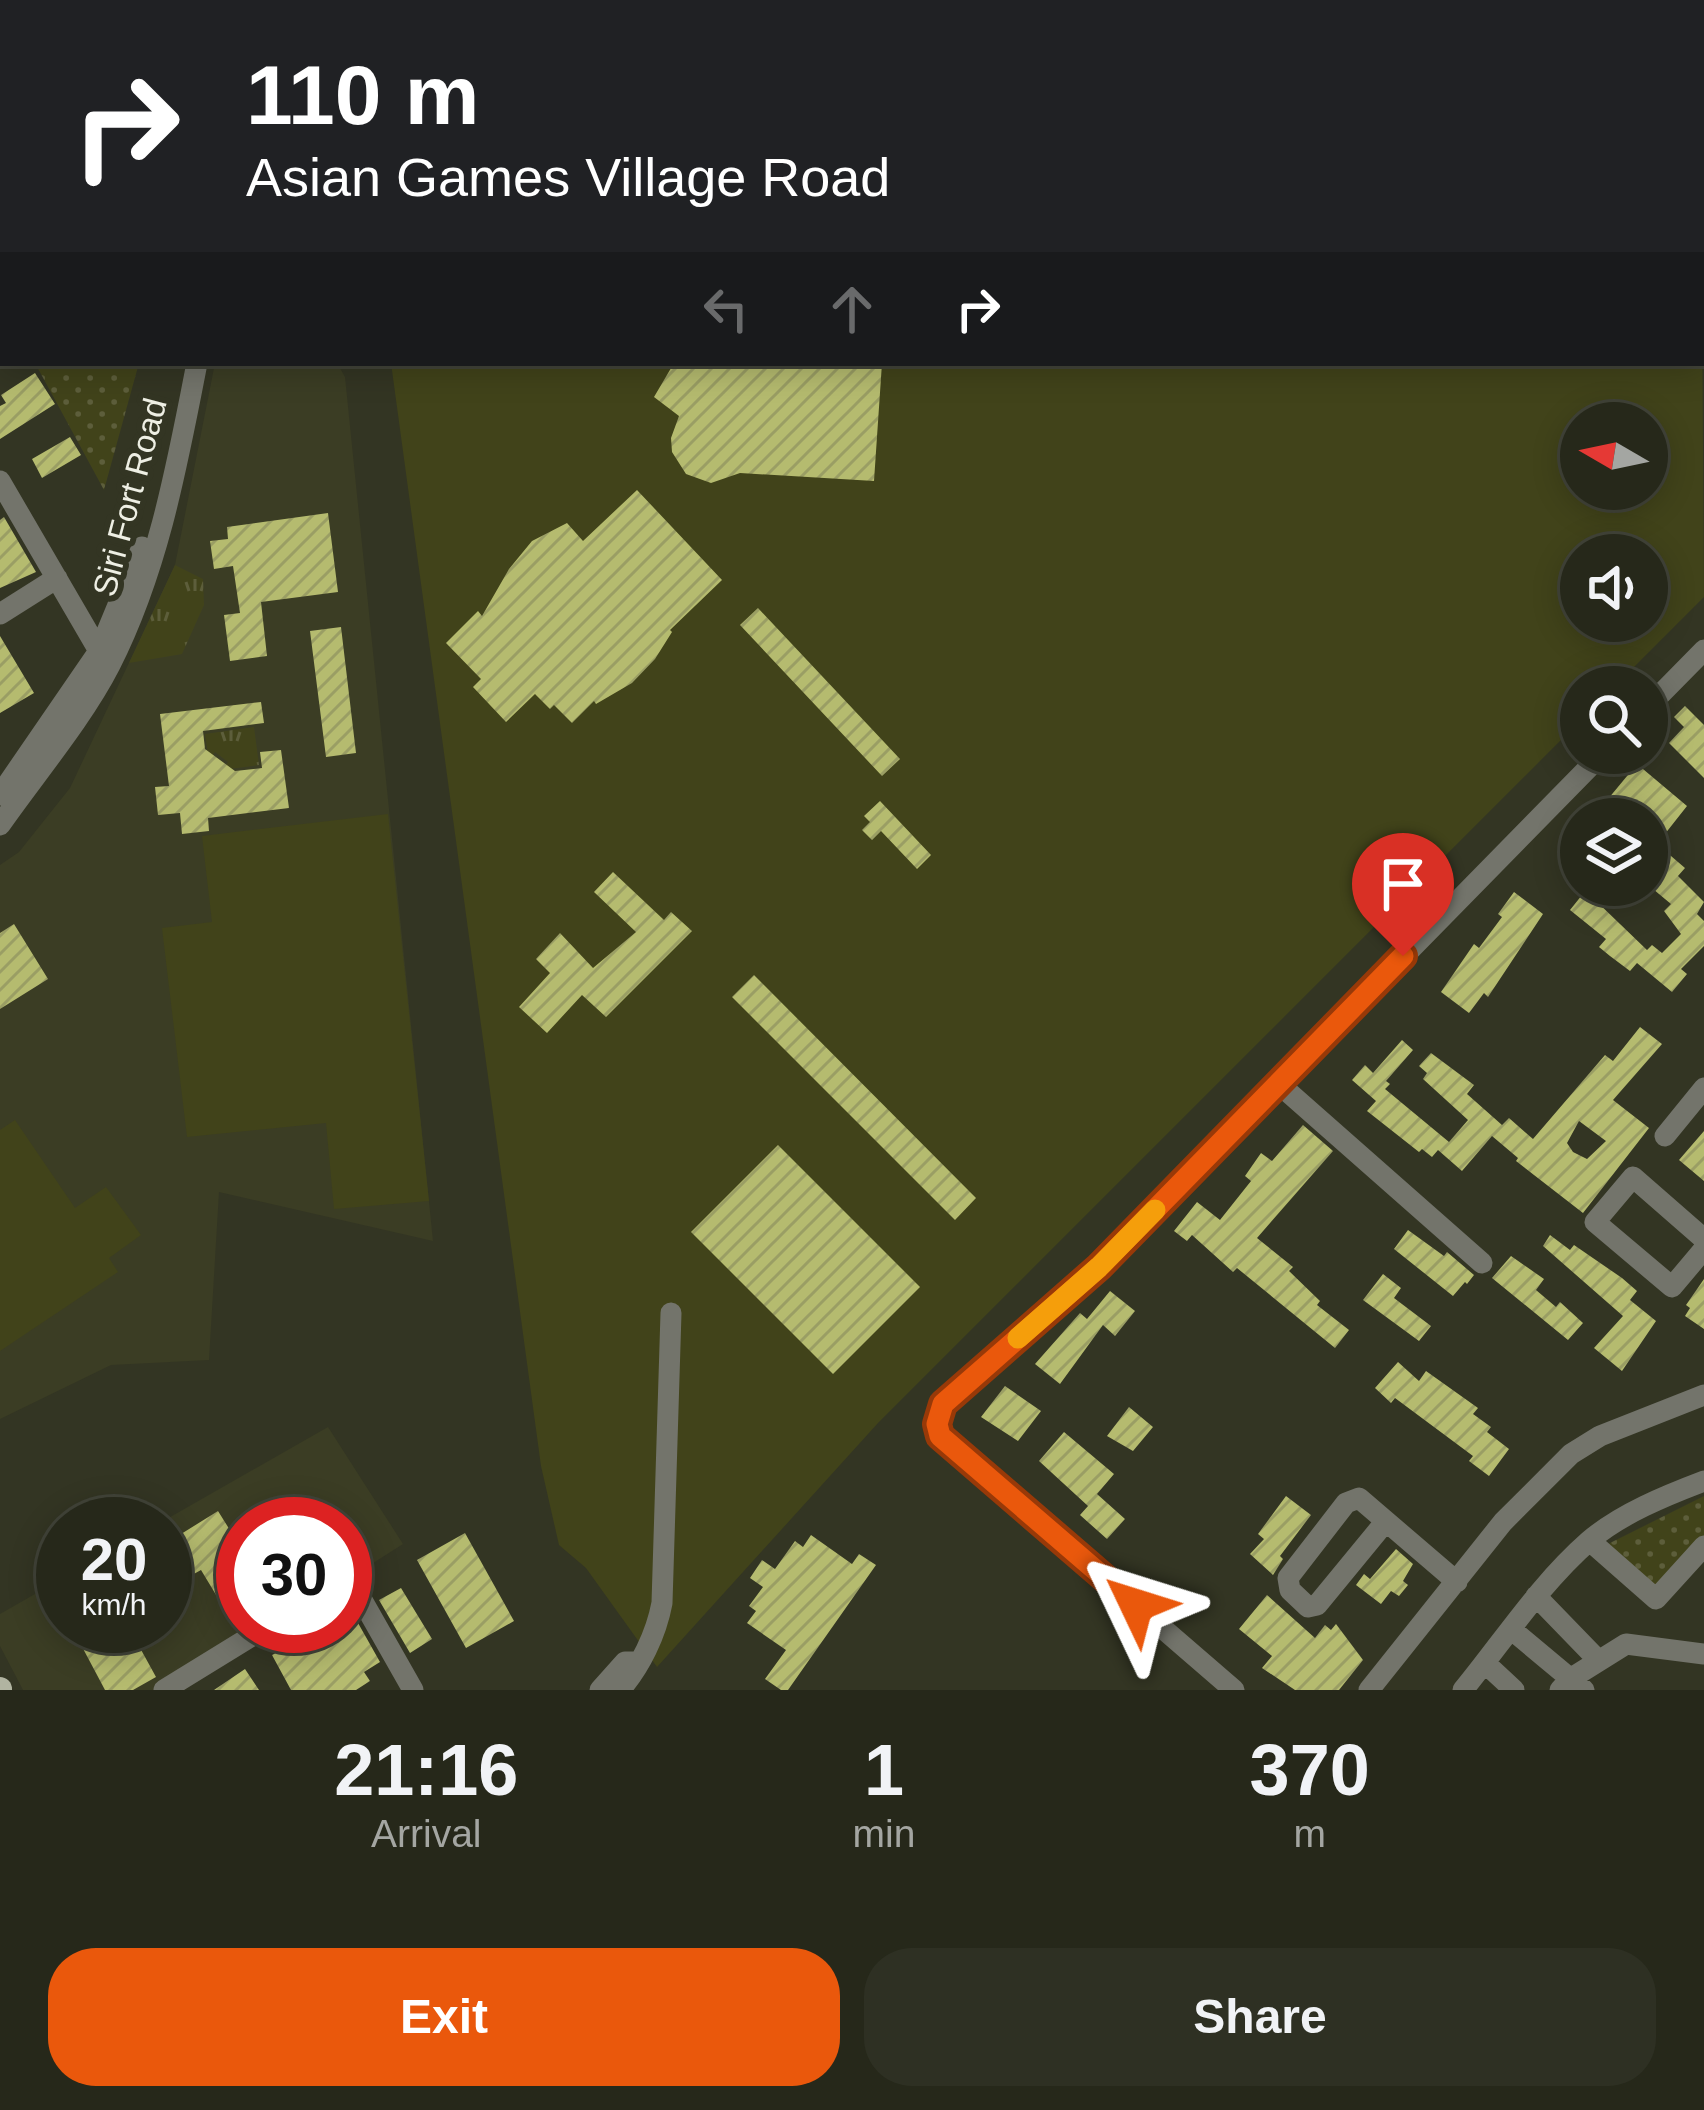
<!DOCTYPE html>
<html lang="en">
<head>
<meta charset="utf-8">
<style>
  body { margin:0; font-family:Helvetica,sans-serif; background:#2e3023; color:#f1f3f6; height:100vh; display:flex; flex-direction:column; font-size:45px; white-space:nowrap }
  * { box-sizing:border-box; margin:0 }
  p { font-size:39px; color:#a4a6a2 }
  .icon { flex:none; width:66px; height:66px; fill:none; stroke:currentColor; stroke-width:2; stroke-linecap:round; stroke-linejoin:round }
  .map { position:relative; height:1690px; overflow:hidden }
  .side { display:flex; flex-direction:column; background:#26281a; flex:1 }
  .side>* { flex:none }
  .banner { position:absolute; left:0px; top:0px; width:1704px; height:366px; box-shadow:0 6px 30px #0003,0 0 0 3px #424439; background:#202124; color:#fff; overflow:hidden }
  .needle { width:78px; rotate:279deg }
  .tools { position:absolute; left:1560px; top:402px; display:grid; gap:24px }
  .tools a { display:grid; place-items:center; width:108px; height:108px; border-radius:50%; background:#26281a; box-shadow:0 6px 30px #0003,0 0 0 3px #424439; font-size:60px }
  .speed { position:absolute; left:36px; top:1497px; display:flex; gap:24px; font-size:60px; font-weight:700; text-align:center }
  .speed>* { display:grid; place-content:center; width:156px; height:156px; border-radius:50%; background:#26281a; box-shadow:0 6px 30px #0003,0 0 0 3px #424439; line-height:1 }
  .speed small { font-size:30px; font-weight:400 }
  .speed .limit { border:18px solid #d22; background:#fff; color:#111 }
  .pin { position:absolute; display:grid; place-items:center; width:102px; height:102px; color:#fff; margin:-123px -51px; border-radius:50% 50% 50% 0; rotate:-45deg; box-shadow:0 0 12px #0007 }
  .pin .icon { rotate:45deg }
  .me { position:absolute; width:132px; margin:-66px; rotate:311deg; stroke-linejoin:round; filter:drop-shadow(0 0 9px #0008) }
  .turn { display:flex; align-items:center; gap:42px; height:252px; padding:0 48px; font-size:54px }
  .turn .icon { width:156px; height:156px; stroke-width:2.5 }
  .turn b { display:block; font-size:84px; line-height:102px }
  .lanes { display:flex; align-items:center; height:114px; padding:0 48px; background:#0003; justify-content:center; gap:60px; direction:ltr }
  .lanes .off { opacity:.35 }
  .eta { display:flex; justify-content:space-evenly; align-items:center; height:204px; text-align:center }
  .eta b { font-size:72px; font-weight:800; line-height:84px }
  .button { display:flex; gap:24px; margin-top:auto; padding:24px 48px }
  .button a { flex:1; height:138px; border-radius:48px; background:#ea580c; color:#fff; font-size:48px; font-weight:800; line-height:138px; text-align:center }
  .button a+a { background:#2e3023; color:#f1f3f6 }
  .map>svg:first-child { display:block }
  .built { fill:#3b3d24 }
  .grass { fill:url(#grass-tufts) }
  .park { fill:url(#park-dots) }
  .pitch { fill:#41431a; fill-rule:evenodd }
  .building { fill:url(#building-hatch); fill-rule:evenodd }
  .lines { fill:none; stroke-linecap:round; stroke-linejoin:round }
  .minor { stroke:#73746b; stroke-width:21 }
  .major { stroke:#b1b4a1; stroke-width:24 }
  .route-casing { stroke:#983908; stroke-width:30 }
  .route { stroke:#ea580c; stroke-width:21 }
  .slow { stroke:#f59e0b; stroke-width:21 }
  .labels { text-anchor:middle; stroke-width:12; stroke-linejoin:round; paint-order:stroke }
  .street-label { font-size:33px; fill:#eeefe4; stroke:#333523 }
</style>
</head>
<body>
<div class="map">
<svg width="1704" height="1690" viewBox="0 0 1704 1690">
  <defs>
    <pattern id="grass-tufts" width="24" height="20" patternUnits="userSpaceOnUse" patternTransform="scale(3)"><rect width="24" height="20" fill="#41431a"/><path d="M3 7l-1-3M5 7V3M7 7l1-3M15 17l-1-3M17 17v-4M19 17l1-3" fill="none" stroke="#5d5e3b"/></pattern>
    <pattern id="park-dots" width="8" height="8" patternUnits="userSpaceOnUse" patternTransform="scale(3)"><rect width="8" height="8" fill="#41431a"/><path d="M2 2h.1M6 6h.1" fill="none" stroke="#5d5e3b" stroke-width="1.8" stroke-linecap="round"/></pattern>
    <pattern id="building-hatch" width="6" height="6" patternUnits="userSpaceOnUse" patternTransform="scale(3)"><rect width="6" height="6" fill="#b5bb6f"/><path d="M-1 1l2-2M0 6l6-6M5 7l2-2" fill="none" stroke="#9a9e64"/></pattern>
  </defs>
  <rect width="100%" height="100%" fill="#333523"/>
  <path class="built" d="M215,363H337L345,377L433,1241L219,1192L209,1360L111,1365L0,1419V865L19,852L70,788L175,565Z
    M328,1427L403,1544L345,1581V1524H243V1626H275L176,1690H23L0,1646V1614L63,1578V1626H165V1524H158Z"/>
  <path class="grass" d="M175,565L203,579L204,605L182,654L129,663Z
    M254,727L259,765L222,770L228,762L215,752L209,761L205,734Z"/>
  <path class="park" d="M1290,0H1704V139L1701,3Z
    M35,363H139L104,490Z
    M1704,1496V1536L1656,1594L1604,1546Z"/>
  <path class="pitch" d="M399,0H1290L1294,3H399Z
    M1701,138L1704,597L1614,687H1581V720L878,1423L657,1667L586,1568L559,1545L541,1466L391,363H1701ZM1581,423H1647V489H1581ZM1581,555H1647V621H1581Z
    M388,814L429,1201L334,1209L326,1123L187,1137L162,928L212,922L202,836Z
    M15,1120L75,1208L106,1187L141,1235L109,1258L118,1272L0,1351V1130Z"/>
  <path class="building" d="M674,363H882L874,481L740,473L711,483L686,474L672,452L671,438L679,416L654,397Z
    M35,373L55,404L0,439V406L6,403L1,395Z
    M70,437L81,455L42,478L32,459Z
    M637,490L722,580L670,630L672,632L655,659L632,683L596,704L594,701L572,723L554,705L550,709L535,694L506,722L473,687L481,679L446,643L478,611L482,616L509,569L532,541L567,523L583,541Z
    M328,513L338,592L261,602L267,656L230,661L224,615L240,613L233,566L214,569L210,541L228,539L227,527Z
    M4,517L36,572L0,588V520Z
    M758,608L900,759L882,776L740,625Z
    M341,627L356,753L326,757L310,631Z
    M0,636L34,693L0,713Z
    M261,702L264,723L203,731L205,749L235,771L262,768L260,752L281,750L289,808L208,818L209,831L182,834L180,813L158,815L155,787L169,786L160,714Z
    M1685,706L1704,725V778L1669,743L1684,727L1674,717Z
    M1637,764L1687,806L1657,844L1685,868L1678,876L1704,902L1697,914L1704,921V946L1681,969L1687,974L1672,992L1637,963L1630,971L1610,956L1599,947L1606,939L1570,910L1582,895L1590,901L1593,898L1647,950L1652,945L1662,953L1681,934L1664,911L1671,904L1647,884V819H1632L1608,799Z
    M880,801L931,855L917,869L881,831L872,840L862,830L870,822L864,816Z
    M613,872L664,920L671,912L692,931L606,1017L582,995L547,1033L519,1007L550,973L536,959L560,933L593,968L636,932L594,892Z
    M1514,892L1543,914L1488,997L1484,993L1469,1013L1441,992L1474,944L1479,948L1502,917L1498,914Z
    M14,924L48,979L0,1009V933Z
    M754,975L976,1198L955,1220L732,997Z
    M1640,1027L1662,1044L1613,1100L1649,1128L1583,1213L1516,1161L1518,1158L1492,1136L1462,1171L1438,1150L1432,1157L1422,1149L1419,1152L1367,1111L1376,1101L1352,1080L1365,1065L1373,1073L1402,1040L1413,1050L1386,1081L1390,1084L1385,1089L1449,1142L1468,1120L1423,1079L1427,1073L1419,1066L1431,1053L1474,1085L1467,1094L1502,1125L1509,1118L1533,1139L1605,1055L1613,1061ZM1579,1121L1606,1141L1587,1159L1573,1152L1567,1143Z
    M1303,1125L1333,1151L1257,1238L1293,1267L1289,1271L1320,1301L1317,1305L1349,1330L1335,1348L1237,1268L1233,1272L1192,1235L1187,1241L1174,1231L1197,1202L1220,1220L1251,1181L1245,1176L1261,1153L1272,1161Z
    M1704,1131V1181L1679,1160Z
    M778,1145L920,1287L833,1374L691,1232Z
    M1408,1230L1444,1256L1447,1252L1474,1275L1467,1284L1465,1282L1453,1296L1394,1249Z
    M1550,1235L1570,1250L1574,1245L1622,1278L1637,1291L1630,1300L1656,1321L1622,1371L1594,1348L1623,1316L1543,1246Z
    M1511,1256L1544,1279L1536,1290L1556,1307L1560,1302L1583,1323L1568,1340L1492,1278Z
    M1383,1274L1401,1288L1394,1298L1431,1326L1419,1341L1363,1300Z
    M1704,1279V1329L1685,1316L1690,1308L1686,1305Z
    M1110,1291L1135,1311L1115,1336L1103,1325L1060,1384L1035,1364L1080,1313L1087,1319Z
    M1398,1362L1419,1381L1426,1371L1478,1408L1473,1414L1491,1427L1487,1432L1509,1449L1489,1476L1469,1461L1473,1456L1395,1398L1391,1403L1375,1388Z
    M1005,1386L1041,1411L1018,1441L981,1417Z
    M1129,1407L1153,1427L1133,1451L1107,1436Z
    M1064,1432L1114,1474L1097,1494L1125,1519L1107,1539L1080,1515L1088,1506L1039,1461Z
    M1286,1496L1311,1515L1280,1556L1283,1559L1273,1575L1250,1554L1264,1539L1258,1534Z
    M218,1511L243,1551V1624L236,1628L201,1570L165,1590V1544Z
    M465,1533L514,1621L466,1648L417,1560Z
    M811,1535L852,1564L859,1554L876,1565L788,1690H781L765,1679L786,1650L747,1623L756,1611L749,1606L763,1587L750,1578L762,1560L775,1569L795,1541L803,1547Z
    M1396,1549L1413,1564L1403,1581L1408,1585L1399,1596L1391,1591L1381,1604L1356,1585L1364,1574L1370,1579Z
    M401,1588L432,1639L410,1653L379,1600Z
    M1267,1595L1315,1638L1325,1625L1331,1630L1336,1624L1363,1660L1339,1690H1295L1262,1668L1272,1656L1239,1629Z
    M349,1607L380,1662L364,1672L370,1681L356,1690H291L272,1655L306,1637L300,1626H345V1610Z
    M71,1626H128L156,1677L133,1690H105Z
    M245,1669L259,1690H214Z"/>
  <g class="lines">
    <path class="minor" d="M21,0L27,3
      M90,3L91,0
      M138,3L140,0
      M186,3L187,0
      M253,3L254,0
      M0,87L3,81
      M0,481L99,651
      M0,614L57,578
      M1647,708L1704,650
      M0,795L99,651L142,547
      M0,825C35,775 83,718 110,665C158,570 177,466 197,363
      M1279,1084L1482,1263
      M1665,1136L1704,1088
      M1704,1239L1633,1177L1595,1222L1672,1287L1704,1249
      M1386,1521L1317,1605L1308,1607L1290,1590L1288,1578L1346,1503L1359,1498L1457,1582
      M1590,1541L1656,1599L1704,1546
      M345,1583L354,1586L413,1690
      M1536,1596L1599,1661
      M1512,1630L1584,1690
      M1485,1663L1514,1690
      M164,1690L268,1626
      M600,1690L625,1662H635
      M620,1690C640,1667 656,1635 662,1603L671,1313
      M1234,1690L940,1436L937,1424L943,1404L1099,1267L1603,753
      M1369,1690L1503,1522L1571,1454L1600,1436L1704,1395
      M1463,1690C1504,1640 1540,1584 1589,1541C1620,1514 1667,1495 1704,1481
      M1560,1690L1570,1679L1626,1644L1704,1654"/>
    <path class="major" d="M0,1689V1690"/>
  </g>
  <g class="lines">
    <g class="route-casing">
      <path id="route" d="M1136,1605L940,1436L937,1424L943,1404L1099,1267L1403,956"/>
    </g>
    <use href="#route" class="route"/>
    <path class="slow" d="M1018,1338L1099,1267L1155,1210"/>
  </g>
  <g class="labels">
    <g class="street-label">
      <text transform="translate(129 497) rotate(-75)" y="12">Siri Fort Road</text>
    </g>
  </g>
</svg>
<div class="tools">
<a><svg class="needle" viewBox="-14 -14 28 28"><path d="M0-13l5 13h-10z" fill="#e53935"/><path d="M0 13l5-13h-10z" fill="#a4a6a2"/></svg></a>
<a><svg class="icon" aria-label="sound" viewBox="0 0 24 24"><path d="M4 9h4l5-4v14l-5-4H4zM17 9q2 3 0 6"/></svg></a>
<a><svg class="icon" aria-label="search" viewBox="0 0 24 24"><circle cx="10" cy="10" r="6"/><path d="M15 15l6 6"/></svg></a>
<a><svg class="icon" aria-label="layers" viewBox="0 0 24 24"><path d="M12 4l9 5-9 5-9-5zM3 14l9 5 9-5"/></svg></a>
</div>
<div class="speed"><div>20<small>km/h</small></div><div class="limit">30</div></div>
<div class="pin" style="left:1403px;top:956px;background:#d93025"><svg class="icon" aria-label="arrive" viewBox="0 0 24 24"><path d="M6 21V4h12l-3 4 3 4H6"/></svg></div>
<svg class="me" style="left:1136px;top:1605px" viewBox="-20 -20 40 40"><path d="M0-17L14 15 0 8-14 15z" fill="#ea580c" stroke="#fff" stroke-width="4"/></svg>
<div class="banner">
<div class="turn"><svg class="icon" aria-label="right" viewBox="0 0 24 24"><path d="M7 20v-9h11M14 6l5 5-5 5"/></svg><div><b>110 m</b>Asian Games Village Road</div></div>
<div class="lanes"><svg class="icon off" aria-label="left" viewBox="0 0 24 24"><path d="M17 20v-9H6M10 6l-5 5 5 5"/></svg><svg class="icon off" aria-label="ahead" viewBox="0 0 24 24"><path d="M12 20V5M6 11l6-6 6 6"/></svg><svg class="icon" aria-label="right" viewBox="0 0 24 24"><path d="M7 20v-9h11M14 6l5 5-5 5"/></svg></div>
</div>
</div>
<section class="side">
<div class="eta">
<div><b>21:16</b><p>Arrival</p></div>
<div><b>1</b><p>min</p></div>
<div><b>370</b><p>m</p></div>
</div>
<div class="button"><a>Exit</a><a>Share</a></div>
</section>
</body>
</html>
